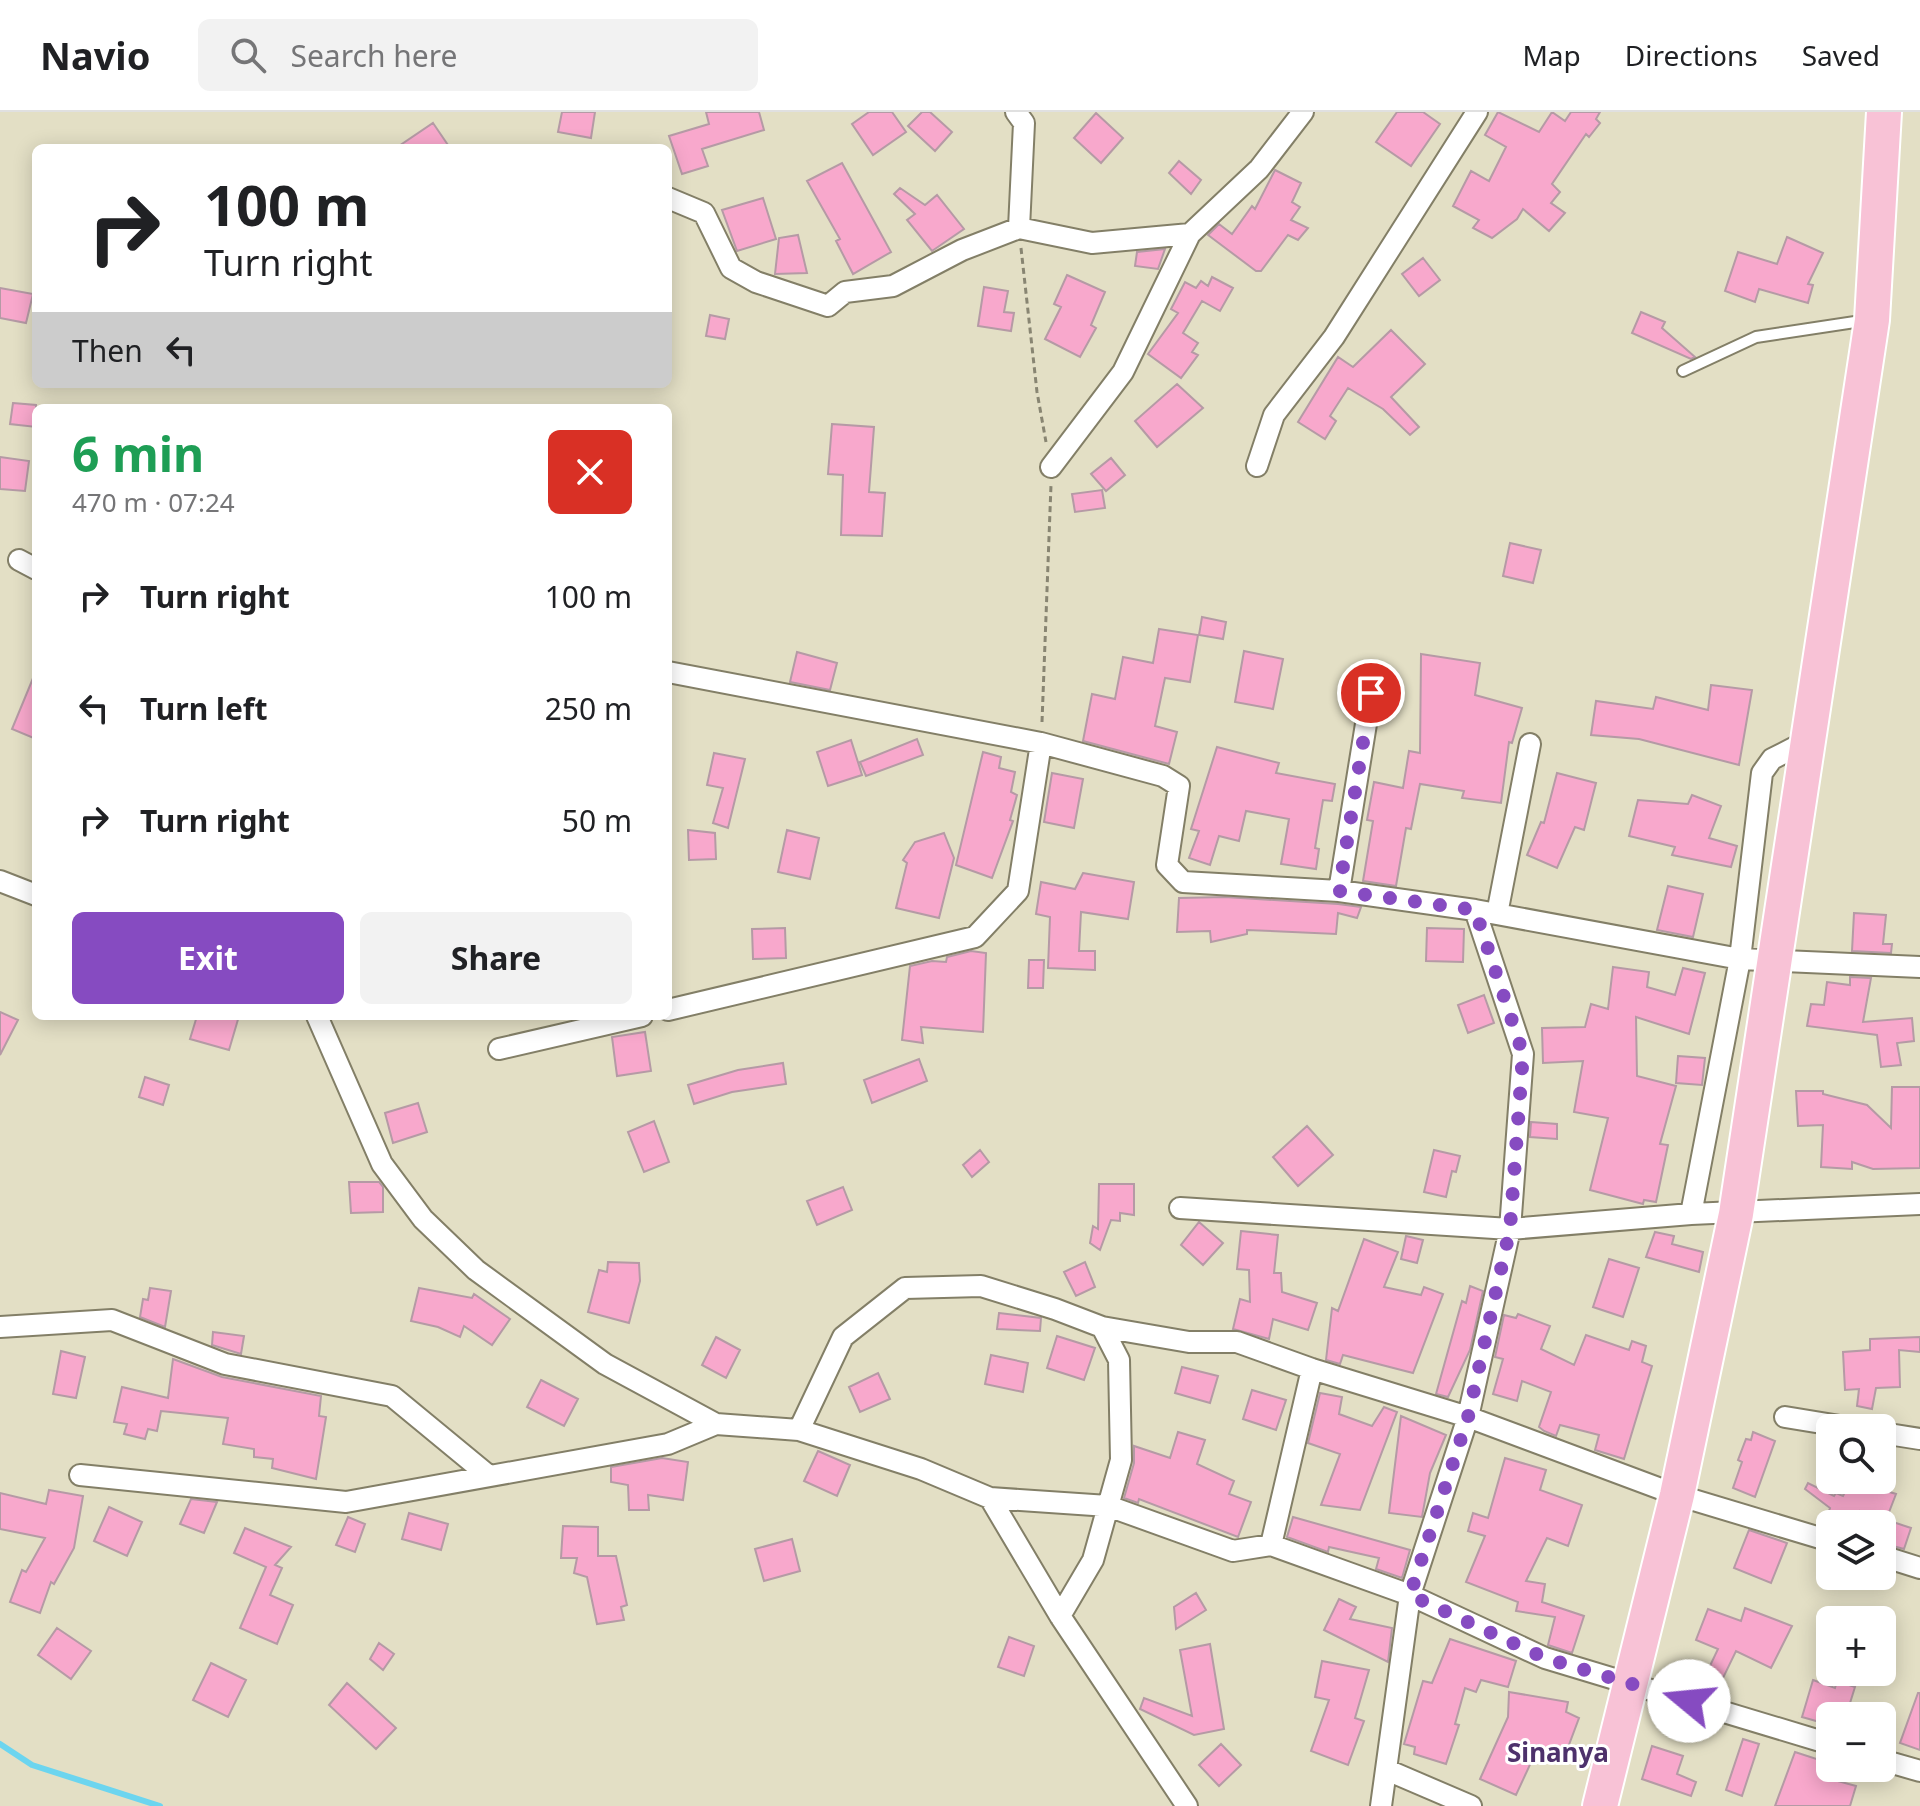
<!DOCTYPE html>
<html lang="en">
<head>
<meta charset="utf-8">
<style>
  body { margin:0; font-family:"Noto Sans",sans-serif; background:#f2f2f2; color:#202124; height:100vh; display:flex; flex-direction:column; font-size:30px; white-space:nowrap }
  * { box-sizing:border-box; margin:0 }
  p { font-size:26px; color:#757577 }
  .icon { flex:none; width:44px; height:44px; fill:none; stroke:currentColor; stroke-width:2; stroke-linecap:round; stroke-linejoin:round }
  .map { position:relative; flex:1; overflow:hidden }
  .sheet { position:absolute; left:32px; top:292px; width:640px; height:616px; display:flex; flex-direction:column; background:#fff; border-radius:12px; box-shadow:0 4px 20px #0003 }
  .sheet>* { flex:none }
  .hud { position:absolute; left:32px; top:32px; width:640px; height:244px; border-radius:12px; box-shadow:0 4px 20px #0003; background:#fff; color:#202124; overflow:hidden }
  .fabs { position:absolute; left:1816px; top:1302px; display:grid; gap:16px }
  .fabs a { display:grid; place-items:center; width:80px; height:80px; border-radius:12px; background:#fff; box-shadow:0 4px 20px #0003; font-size:40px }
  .pin { position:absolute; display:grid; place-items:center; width:68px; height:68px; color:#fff; margin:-34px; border:4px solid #fff; border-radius:50%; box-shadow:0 2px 8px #0007 }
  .me { position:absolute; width:88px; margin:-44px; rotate:287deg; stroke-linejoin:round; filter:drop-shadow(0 0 6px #0008) }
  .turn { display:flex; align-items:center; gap:28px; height:168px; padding:0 40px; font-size:36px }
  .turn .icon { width:104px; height:104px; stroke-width:2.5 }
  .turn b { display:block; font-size:56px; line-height:68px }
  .then { display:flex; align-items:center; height:76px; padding:0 40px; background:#0003; gap:16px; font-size:30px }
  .round { display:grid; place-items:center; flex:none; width:84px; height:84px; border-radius:12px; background:#f2f2f2 }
  .summary { display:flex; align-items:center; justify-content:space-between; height:136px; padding:0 40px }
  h1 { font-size:48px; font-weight:700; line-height:60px; color:#1e9e55 }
  .button { display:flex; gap:16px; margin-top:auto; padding:16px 40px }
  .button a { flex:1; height:92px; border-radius:12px; background:#864bc1; color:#fff; font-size:32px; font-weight:700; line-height:92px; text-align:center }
  .button a+a { background:#f2f2f2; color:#202124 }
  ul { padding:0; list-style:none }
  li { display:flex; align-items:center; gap:24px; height:112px; padding:0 40px }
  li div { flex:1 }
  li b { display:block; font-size:30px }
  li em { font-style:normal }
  header { display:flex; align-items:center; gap:48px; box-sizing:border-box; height:112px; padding:0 40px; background:#fff; border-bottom:2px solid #e0e0e0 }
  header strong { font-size:38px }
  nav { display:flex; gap:44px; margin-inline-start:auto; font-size:28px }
  .search { width:560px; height:72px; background:#f2f2f2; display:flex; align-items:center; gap:20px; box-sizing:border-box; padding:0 28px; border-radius:12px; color:#757577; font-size:30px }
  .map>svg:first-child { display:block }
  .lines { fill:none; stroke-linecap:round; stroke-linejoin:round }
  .stream { stroke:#6cd5ef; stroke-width:6 }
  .building { fill:#f8a8cc; stroke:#b59aa5; stroke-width:2 }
  .service-casing { stroke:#837f67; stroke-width:14 }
  .minor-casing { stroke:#837f67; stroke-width:24 }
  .trunk-casing { stroke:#fff; stroke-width:38 }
  .path { stroke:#888572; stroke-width:3; stroke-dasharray:6 4; stroke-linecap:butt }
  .service { stroke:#fff; stroke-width:10 }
  .minor { stroke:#fff; stroke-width:20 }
  .trunk { stroke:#f8c2d6; stroke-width:34 }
  .route { stroke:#864bc1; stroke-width:14; stroke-dasharray:0 25.2 }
  .labels { text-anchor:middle; stroke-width:6; stroke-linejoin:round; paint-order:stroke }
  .neighbourhood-label { font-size:26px; font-weight:bold; fill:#4d316b; stroke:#fff }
</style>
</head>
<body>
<header>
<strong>Navio</strong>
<div class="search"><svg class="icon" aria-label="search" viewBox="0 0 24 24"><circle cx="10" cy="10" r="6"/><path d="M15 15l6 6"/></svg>Search here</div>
<nav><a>Map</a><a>Directions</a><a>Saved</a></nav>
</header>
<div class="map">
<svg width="1920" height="1694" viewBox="0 0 1920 1694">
  <rect width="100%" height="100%" fill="#e3dfc5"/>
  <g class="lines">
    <path class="stream" d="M0,1632L32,1653L160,1694"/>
  </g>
  <path class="building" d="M562,0H595L591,26L558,20Z
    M706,0H759L764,18L702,37L708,54L682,62L669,24L709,12Z
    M869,0H892L906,20L873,43L852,12Z
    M922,0H930L952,20L935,39L908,14Z
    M1397,0H1423L1440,12L1411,54L1376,30Z
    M1498,0L1539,20L1552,0L1565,9L1571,0H1600L1596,7L1600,11L1589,25L1586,22L1552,72L1560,80L1551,91L1565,101L1549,119L1523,97L1517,107L1492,126L1473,116L1479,108L1453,94L1471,59L1489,69L1506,35L1485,23Z
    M1096,1L1123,26L1101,51L1074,26Z
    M433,11L450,36H396Z
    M1179,49L1201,68L1191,82L1169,61Z
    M842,51L891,140L853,162L836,129L840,127L807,69Z
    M1275,58L1301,71L1292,90L1300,95L1291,108L1308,116L1298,128L1288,123L1261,159H1256L1208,123L1219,112L1232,122L1252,94L1255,97Z
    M900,76L925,93L937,83L964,117L932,139L907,108L915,102L894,82Z
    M763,86L776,127L737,139L722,98Z
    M798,123L807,161L775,162L779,126Z
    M1787,125L1823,141L1808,172L1813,173L1808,191L1759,177L1755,190L1725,179L1738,140L1777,152Z
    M1165,137L1158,157L1135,154L1137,140Z
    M1423,146L1440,168L1419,184L1402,162Z
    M1067,163L1105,180L1091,213L1096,216L1080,245L1045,227L1061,195L1054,192Z
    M1212,165L1233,176L1220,199L1202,189L1183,221L1198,231L1192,240L1198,243L1181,266L1148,242L1178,201L1171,197L1185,170L1196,176L1201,169L1208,174Z
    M984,175L1008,179L1004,200L1014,201L1011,219L978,214Z
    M0,176L33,182L26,211L0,206Z
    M1641,200L1665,210L1662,216L1695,245L1691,247L1632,221Z
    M710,203L729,207L725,227L706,224Z
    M1391,218L1425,252L1391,285L1419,315L1410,323L1383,297L1348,276L1330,304L1336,309L1325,327L1298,310L1338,245L1353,255Z
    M1177,272L1203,296L1157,335L1135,309Z
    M13,291L36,293V315L10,312Z
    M832,312L874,315L869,380L885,381L882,424L841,423L843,363L828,362Z
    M0,345L29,349L25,379L0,377Z
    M1111,346L1125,363L1106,379L1091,362Z
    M1102,378L1105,396L1075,400L1072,382Z
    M1510,431L1541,438L1533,471L1503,464Z
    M1202,505L1226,510L1223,527L1199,523Z
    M1159,517L1198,523L1190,570L1165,566L1155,614L1177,620L1169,652L1083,629L1092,582L1115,587L1123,545L1153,551Z
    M1244,539L1283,547L1273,597L1235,590Z
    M797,540L837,551L830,578L790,570Z
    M1421,542L1480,551L1475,583L1522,596L1512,631L1509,630L1501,691L1462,686L1464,679L1420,672L1411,717L1406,716L1396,774L1363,769L1373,709L1367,708L1374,670L1403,676L1409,639L1420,641Z
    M36,559V627L12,617Z
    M1711,573L1752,578L1739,653L1639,627L1591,623L1596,589L1653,597L1656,585L1708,598Z
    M917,627L923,643L866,664L860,650Z
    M851,628L862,663L828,674L817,640Z
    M1217,635L1279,651L1276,661L1335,672L1332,689L1323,688L1315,736L1319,737L1316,757L1281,752L1289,707L1246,699L1239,729L1219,724L1210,753L1189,746L1199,719L1191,717Z
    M983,640L1001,645L999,656L1015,660L1011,680L1017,683L1010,708L1013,709L992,766L956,753Z
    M714,641L745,647L728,716L713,711L723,676L707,673Z
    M1052,661L1083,667L1074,716L1044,710Z
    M1557,661L1596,671L1584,718L1575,715L1557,756L1527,743L1541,710L1544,711Z
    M1692,683L1721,694L1709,726L1737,734L1731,755L1672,743L1675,735L1629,724L1638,688L1688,692Z
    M688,718L715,721L716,747L689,748Z
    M787,718L819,726L810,767L778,760Z
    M944,721L954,746L939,806L896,796L907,751L903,748L915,730Z
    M1083,761L1134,770L1128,807L1081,800L1079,839H1095V858L1048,856L1050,805L1036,802L1041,770L1075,777Z
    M1668,774L1703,782L1693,825L1657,818Z
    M1225,785L1338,792L1361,795L1357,806L1338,801L1336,822L1247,818V822L1211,830L1210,819L1177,820L1179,786Z
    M1854,801L1886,803L1883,832H1892L1891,841L1852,839Z
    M785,816L786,846L753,847L752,817Z
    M1427,816L1464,817L1463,850L1426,849Z
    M971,839L986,841L983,920L921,915L923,931L902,928L910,854L932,849L946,850L947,845Z
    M1029,848H1044L1043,876H1028Z
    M1613,855L1649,860L1647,875L1675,883L1683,856L1705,861L1689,922L1636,905L1637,964L1676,974L1660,1032L1668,1033L1656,1090L1644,1088L1643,1092L1590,1078L1608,1006L1574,1000L1583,949L1543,951L1542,916L1585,915L1591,892L1608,897Z
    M1850,865L1871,866L1863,910L1912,906L1914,929L1897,931L1901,953L1881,955L1877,923L1807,914L1811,892L1824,893L1827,870L1850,873Z
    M1484,883L1494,911L1468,921L1458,893Z
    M0,900L18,908L0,943Z
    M197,904H239L229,938L190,927Z
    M645,920L651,959L617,964L612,925Z
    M1678,944L1705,946L1702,973L1676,971Z
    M919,947L927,969L872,991L864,968Z
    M783,951L786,972L732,980L694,992L688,973L738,958Z
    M145,965L169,973L163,993L139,985Z
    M1892,975H1920V1056L1873,1057L1852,1050V1057L1821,1055L1823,1013L1798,1014L1796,979H1823V982L1867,993L1891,1016Z
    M418,991L427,1020L393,1031L385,1001Z
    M654,1009L669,1050L644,1060L628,1020Z
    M1531,1010L1557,1012V1027L1530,1025Z
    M1307,1014L1333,1043L1298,1074L1273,1045Z
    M980,1038L989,1050L972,1065L963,1053Z
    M1434,1038L1460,1044L1456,1060L1452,1059L1446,1085L1424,1080Z
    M349,1070H379L383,1075V1100L351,1101Z
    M1099,1072H1134V1103L1120,1101V1109L1111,1108L1100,1138L1090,1131L1093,1114L1098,1117Z
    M843,1075L852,1098L817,1113L807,1089Z
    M1199,1110L1223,1131L1203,1153L1181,1133Z
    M1241,1119L1278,1123L1274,1161H1281L1282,1180L1317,1191L1308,1218L1273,1207L1269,1227L1233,1217L1240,1187L1250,1190L1249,1158L1237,1157Z
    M1655,1120L1674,1124L1672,1132L1703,1140L1699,1160L1646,1145Z
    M1406,1124L1423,1128L1417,1151L1401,1147Z
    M1364,1127L1398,1140L1384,1175L1421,1183L1424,1175L1443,1182L1413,1261L1343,1243L1340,1252L1326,1248L1332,1196L1338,1199Z
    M1609,1147L1639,1156L1623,1205L1593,1195Z
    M608,1150L639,1151L640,1169L629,1211L588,1200L599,1158L607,1160Z
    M1085,1150L1095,1175L1076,1184L1064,1160Z
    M1470,1174L1483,1179L1470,1238L1448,1285L1436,1282L1462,1189L1466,1191Z
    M150,1176L171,1179L165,1215L140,1205L143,1187L148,1188Z
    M419,1176L472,1186L474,1182L510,1207L492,1233L464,1214L460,1225L438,1215L411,1209Z
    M999,1201L1041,1206L1040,1219L997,1217Z
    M1518,1202L1550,1214L1541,1237L1574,1253L1586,1223L1629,1238L1632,1229L1646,1234L1642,1250L1652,1254L1624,1347L1595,1338L1599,1323L1560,1313L1556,1324L1544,1319L1539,1315L1551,1280L1522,1269L1517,1289L1493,1282L1503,1247L1495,1245L1504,1203L1516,1206Z
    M213,1220L244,1224L241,1242L212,1233Z
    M1057,1224L1095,1236L1084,1268L1047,1256Z
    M716,1225L740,1238L726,1266L702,1253Z
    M1920,1225V1240L1899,1238L1900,1275L1876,1276L1872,1297L1857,1294L1859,1277L1845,1278L1843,1240L1870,1238V1227Z
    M61,1239L85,1245L76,1286L53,1282Z
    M991,1243L1028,1251L1023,1280L985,1272Z
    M173,1247L222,1265L321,1284L319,1304L326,1305L316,1367L272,1356L273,1347L254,1345V1337L223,1332L228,1306L161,1299L157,1319L148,1317L145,1327L124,1322L127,1312L114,1310L122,1275L168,1286Z
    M1182,1255L1218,1264L1210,1291L1175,1281Z
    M878,1261L890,1287L860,1300L849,1275Z
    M541,1268L578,1287L564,1314L527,1295Z
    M1252,1278L1286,1288L1276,1318L1243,1307Z
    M1320,1281L1342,1285L1339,1302L1372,1314L1384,1295L1397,1300L1360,1398L1321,1393L1340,1342L1308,1331Z
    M1401,1304L1446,1323L1430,1361L1422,1405L1389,1401Z
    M1178,1320L1205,1328L1197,1352L1234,1369L1229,1382L1251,1390L1238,1425L1139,1387L1138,1391L1124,1386L1134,1351V1334L1170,1346Z
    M1753,1320L1775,1329L1755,1385L1733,1376L1742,1350L1738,1348L1746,1327L1751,1328Z
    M818,1339L850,1353L837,1384L804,1369Z
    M662,1346L688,1350L683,1388L648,1383L649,1398H629L628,1373L611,1370V1355Z
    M1505,1346L1546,1358L1540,1378L1582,1393L1568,1434L1547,1426L1526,1469L1545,1472L1542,1490L1584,1504L1572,1541L1548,1533L1555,1505L1516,1499L1518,1490L1466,1470L1485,1424L1468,1419L1473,1401L1488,1406Z
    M1851,1368L1896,1382L1886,1408L1860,1399L1855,1412H1824L1830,1396L1805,1377L1808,1371L1834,1384L1836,1381L1843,1384Z
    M49,1378L83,1384L74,1436L54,1472L51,1470L40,1501L10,1490L22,1458L26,1460L45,1426L0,1417V1381L46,1392Z
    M191,1387L217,1390L204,1421L180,1412Z
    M109,1395L142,1410L127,1444L94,1429Z
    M409,1401L448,1412L441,1438L402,1427Z
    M348,1405L365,1412L355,1440L336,1433Z
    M1293,1405L1410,1438L1402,1466L1376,1457L1379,1446L1329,1435L1328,1440L1287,1425Z
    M1887,1408L1911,1416L1904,1437L1882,1431Z
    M563,1414L598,1415V1444H616L627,1493L621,1495L624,1508L597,1512L587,1465L574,1461L577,1446H561Z
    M245,1416L291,1435L275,1453L282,1456L270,1483L293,1493L277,1532L240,1516L266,1455L234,1441Z
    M1749,1418L1787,1431L1771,1471L1734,1456Z
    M792,1427L800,1459L764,1469L755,1437Z
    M1196,1481L1206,1498L1176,1517L1174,1495Z
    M1339,1487L1356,1495L1350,1507L1392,1516L1388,1550L1324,1518Z
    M1745,1496L1792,1514L1771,1556L1736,1539L1723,1566L1708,1558L1718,1537L1696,1528L1708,1497L1741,1509Z
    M57,1516L91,1539L71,1567L38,1543Z
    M1009,1525L1034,1534L1024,1564L998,1555Z
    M1450,1527L1516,1549L1508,1575L1481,1568L1476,1580L1465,1576L1455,1612L1459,1613L1446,1652L1414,1642L1415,1635L1404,1632L1423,1569L1432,1571Z
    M379,1531L394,1542L383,1558L370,1547Z
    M1210,1532L1224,1617L1194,1623L1140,1597L1144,1586L1192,1604L1180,1538Z
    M1322,1549L1369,1558L1355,1606L1364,1609L1348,1653L1311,1639L1329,1588L1315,1585Z
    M211,1551L246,1568L228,1605L193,1588Z
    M1813,1568L1835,1576L1837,1569L1855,1575L1846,1604H1830V1613L1802,1605Z
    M347,1571L396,1616L376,1637L329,1593Z
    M1509,1580L1568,1590L1566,1600L1579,1606L1564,1646L1539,1633L1516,1683L1480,1667L1508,1605Z
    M1918,1581H1920V1638L1900,1631Z
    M1743,1627L1759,1632L1742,1684L1726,1678Z
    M1221,1632L1241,1653L1219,1674L1199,1653Z
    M1652,1634L1683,1644L1677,1662L1696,1670L1691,1684L1642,1667Z
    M1795,1640L1829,1651L1823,1665L1856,1674L1850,1694H1775Z"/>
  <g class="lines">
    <g class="service-casing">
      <path id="service" d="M1683,259L1756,225L1868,208"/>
    </g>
    <g class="minor-casing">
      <path id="minor" d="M1016,0L1024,11L1019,116
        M668,86L704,101L731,156L756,170L828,194L845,180L893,174L962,138L1019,116L1092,131L1190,122
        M1257,354L1274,303L1334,225L1477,0
        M1051,355L1123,260L1190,122L1259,57L1303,0
        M19,448L36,457
        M668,560L1041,631L1163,664L1179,674L1167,753L1183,770L1339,779L1475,798L1740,847L1920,855
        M0,769L36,783
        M1339,779L1371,581
        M1497,802L1530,632
        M668,898L975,825L1018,779L1041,631
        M317,904L382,1052L423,1107L476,1158L605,1252L716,1312L799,1318L921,1357L990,1386L1060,1504L1187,1694
        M499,937L642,904
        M1180,1096L1510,1117L1691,1102L1920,1092
        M1691,1102L1740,847L1762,661L1772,647L1809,628
        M0,1215L112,1208L225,1252L392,1284L489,1364
        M1102,1215L1189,1230H1237L1312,1257L1468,1305L1677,1383L1830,1429
        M1312,1257L1271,1433L1410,1483L1545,1546L1830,1632
        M1785,1305L1852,1316
        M799,1318L843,1225L905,1176L981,1174L1055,1197L1102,1215L1119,1248L1121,1348L1093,1448L1060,1504
        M1882,1321L1920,1327
        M80,1363L346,1390L668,1332L716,1312
        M990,1386L1108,1394L1233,1439L1271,1433
        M1882,1444L1920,1456
        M1882,1648L1920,1659
        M1387,1658L1471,1694
        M1381,1694L1410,1483L1468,1305L1510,1117L1523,942L1475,798"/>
    </g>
    <g class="trunk-casing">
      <path id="trunk" d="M1600,1694L1677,1383L1736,1102L1872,208L1884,0"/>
    </g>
    <path class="path" d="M1021,136L1037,280L1046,330
      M1042,610L1051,373"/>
    <use href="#service" class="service"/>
    <use href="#minor" class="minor"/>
    <use href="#trunk" class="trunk"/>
  </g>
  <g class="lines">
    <path class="route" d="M1371,581L1339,779L1475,798L1523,942L1510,1117L1468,1305L1410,1483L1545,1546L1689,1589"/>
  </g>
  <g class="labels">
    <g class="neighbourhood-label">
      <text x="1558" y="1650">Sinanya</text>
    </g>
  </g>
</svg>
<div class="fabs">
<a><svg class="icon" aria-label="search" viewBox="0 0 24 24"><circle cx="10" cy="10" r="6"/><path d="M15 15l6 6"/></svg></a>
<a><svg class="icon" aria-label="layers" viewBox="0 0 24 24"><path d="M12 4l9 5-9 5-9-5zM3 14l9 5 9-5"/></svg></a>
<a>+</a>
<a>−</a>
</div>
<div class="pin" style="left:1371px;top:581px;background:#d93025"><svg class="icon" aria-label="arrive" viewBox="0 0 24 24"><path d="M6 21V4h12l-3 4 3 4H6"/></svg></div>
<svg class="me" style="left:1689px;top:1589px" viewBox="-20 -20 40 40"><circle r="19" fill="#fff"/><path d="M0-13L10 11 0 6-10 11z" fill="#864bc1"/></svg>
<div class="hud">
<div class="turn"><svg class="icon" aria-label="right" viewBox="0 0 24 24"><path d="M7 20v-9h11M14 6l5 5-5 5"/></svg><div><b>100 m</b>Turn right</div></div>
<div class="then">Then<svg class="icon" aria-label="left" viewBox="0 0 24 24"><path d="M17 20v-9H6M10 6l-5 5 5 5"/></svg></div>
</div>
<section class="sheet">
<div class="summary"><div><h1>6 min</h1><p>470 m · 07:24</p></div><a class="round" style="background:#d93025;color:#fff"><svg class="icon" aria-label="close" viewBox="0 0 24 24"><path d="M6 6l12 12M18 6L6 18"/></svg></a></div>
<ul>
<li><svg class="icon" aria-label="right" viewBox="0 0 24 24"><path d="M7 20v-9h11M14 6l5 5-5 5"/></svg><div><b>Turn right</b></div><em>100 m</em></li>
<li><svg class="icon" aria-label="left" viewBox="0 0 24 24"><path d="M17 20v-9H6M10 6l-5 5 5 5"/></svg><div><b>Turn left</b></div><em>250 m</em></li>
<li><svg class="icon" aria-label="right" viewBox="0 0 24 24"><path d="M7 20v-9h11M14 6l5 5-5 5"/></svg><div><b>Turn right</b></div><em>50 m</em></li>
</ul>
<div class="button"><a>Exit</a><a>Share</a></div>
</section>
</div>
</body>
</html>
